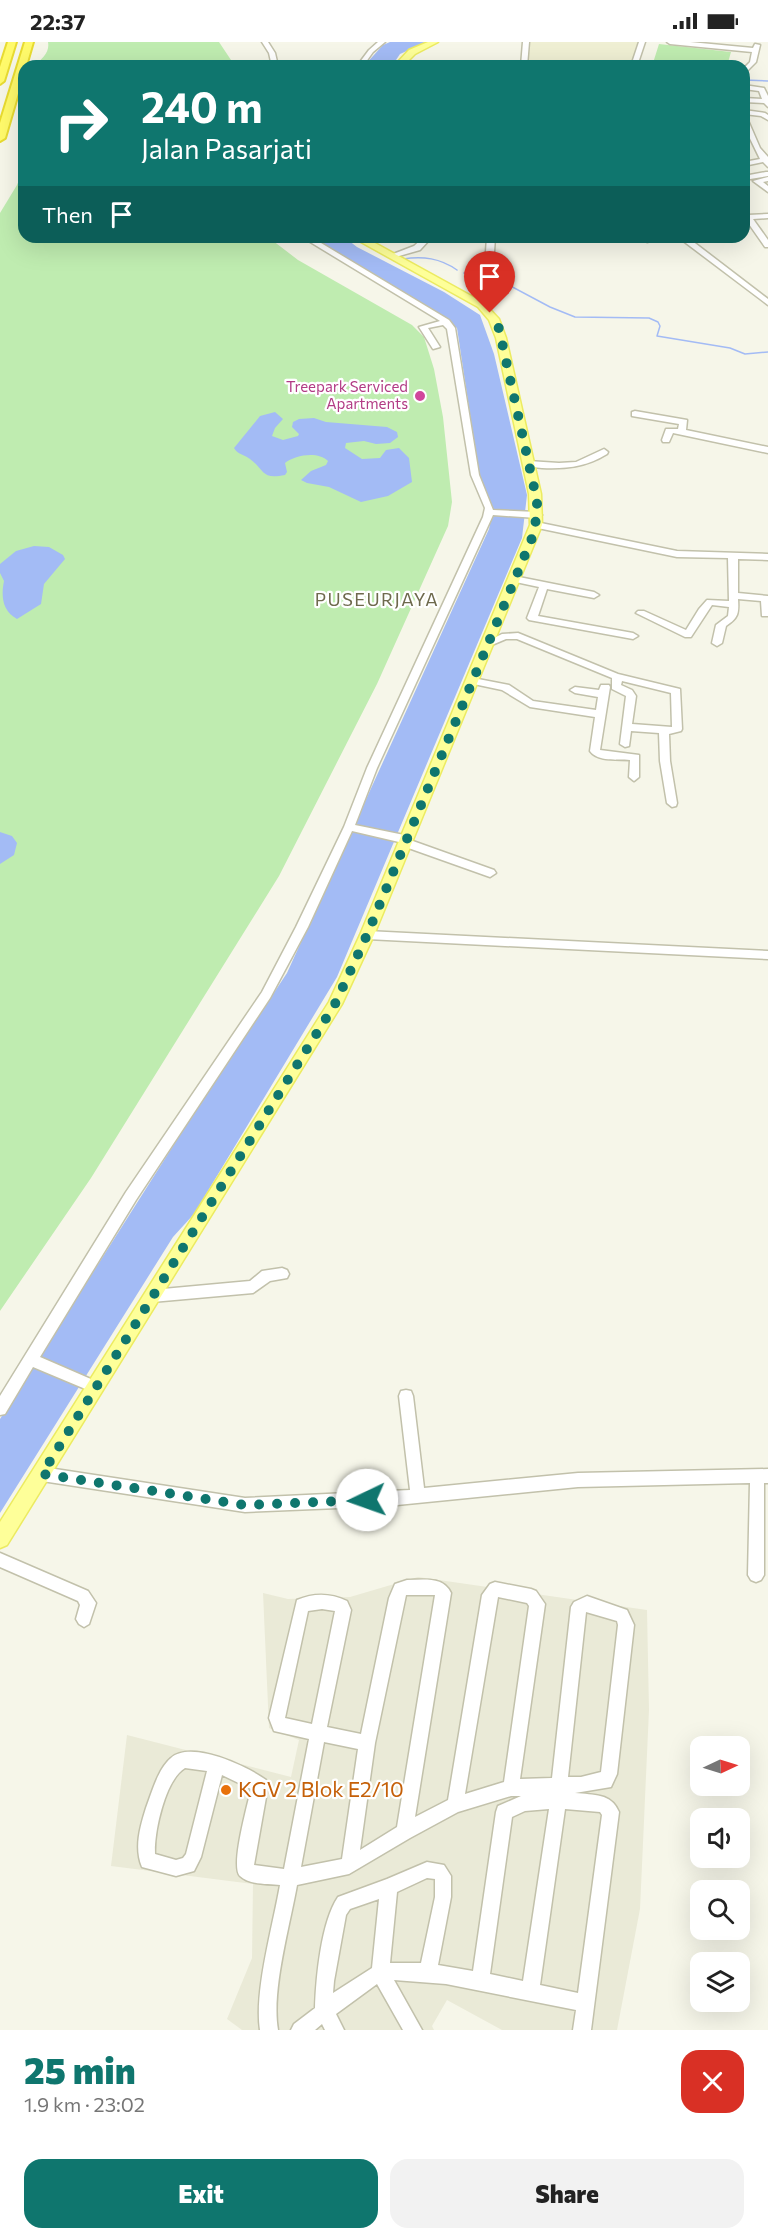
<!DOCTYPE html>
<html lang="en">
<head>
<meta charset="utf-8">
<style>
  body { margin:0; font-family:Commissioner,sans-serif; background:#f2f2f2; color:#222; height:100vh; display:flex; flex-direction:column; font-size:22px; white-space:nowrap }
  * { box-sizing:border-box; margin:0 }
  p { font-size:20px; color:#767676 }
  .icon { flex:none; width:33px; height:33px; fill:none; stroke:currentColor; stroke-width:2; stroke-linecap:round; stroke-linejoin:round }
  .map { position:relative; height:1988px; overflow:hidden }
  .panel { display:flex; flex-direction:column; background:#fff; flex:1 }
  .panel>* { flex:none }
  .banner { position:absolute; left:18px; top:18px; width:732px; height:183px; border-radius:18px; box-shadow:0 6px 24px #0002; background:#0f766e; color:#fff; overflow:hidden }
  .needle { width:39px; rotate:86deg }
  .controls { position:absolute; left:690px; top:1694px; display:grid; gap:12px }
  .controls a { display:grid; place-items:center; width:60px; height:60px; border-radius:12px; background:#fff; box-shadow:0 6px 24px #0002; font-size:30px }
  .pin { position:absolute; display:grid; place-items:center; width:51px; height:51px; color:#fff; margin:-62px -26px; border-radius:50% 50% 50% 0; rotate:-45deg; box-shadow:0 0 6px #0007 }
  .pin .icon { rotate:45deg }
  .me { position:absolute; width:66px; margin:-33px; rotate:267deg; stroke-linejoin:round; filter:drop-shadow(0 0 4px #0008) }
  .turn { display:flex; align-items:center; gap:21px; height:126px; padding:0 24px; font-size:27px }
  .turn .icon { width:78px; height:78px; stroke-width:2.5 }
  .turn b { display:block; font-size:42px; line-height:51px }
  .then { display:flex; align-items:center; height:57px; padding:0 24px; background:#0003; gap:12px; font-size:22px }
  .round { display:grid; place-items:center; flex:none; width:63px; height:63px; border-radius:18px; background:#f2f2f2 }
  .summary { display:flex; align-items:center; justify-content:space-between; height:102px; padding:0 24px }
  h1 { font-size:36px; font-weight:800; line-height:45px; color:#0f766e }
  .primary-button { display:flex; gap:12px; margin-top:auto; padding:12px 24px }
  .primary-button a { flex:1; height:69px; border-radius:18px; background:#0f766e; color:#fff; font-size:24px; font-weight:800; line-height:69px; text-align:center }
  .primary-button a+a { background:#f2f2f2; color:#222 }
  .status { display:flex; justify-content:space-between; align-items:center; height:42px; padding:0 30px; background:#fff; direction:ltr }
  .status svg { height:16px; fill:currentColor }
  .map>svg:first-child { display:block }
  .residential { fill:#eaead7 }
  .education { fill:#efefd3 }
  .green { fill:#bfecb0 }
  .water { fill:#a3bbf5 }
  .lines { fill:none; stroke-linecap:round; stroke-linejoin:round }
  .stream { stroke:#a3bbf5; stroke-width:1.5 }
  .minor-casing { stroke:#c2c1ab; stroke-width:3 }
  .major-casing { stroke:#eceb61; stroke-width:3 }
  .highway-casing { stroke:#e8db31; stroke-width:4 }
  .minor { fill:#fff; fill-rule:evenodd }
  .major { fill:#feff99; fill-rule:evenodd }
  .highway { fill:#fffa6b; fill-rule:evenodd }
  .route { stroke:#0f766e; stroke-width:10; stroke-dasharray:0 18 }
  .hotel-dot { fill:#d1479c; stroke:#fff; stroke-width:2 }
  .food-dot { fill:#e8710a; stroke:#fff; stroke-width:2 }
  .labels { text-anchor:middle; stroke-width:4.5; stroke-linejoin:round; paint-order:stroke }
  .far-hotel-label { font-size:15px; fill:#b23c85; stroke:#fff; text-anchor:end }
  .far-quarter-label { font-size:18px; letter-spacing:1.5px; fill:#6e6a4d; stroke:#fff }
  .near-food-label { font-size:21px; fill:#c56008; stroke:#fff; text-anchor:start }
</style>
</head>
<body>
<div class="status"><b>22:37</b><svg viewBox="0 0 49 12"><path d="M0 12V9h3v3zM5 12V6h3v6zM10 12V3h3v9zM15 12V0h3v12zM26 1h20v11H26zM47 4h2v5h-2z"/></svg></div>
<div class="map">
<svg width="768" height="1988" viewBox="0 0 768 1988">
  <rect width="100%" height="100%" fill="#f6f6e9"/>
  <path class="residential" d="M418,1535L647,1568L649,1668L640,1867L617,1988H502L447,1958L432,1984L434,1988H242L227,1977L252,1916L253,1842L111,1824L127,1693L291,1735L299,1698L269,1686L263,1551L288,1557L350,1555Z"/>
  <path class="education" d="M530,0H639L632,24H528Z"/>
  <path class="green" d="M48,0H219L235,24H35C42,16 50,11 48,0Z
    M659,2L731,10L727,24H687L653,21Z
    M24,126V195H268L298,218L412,283L424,295L434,327L443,375L452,460L448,484L377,642L279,834L91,1136L0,1269V171L17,143Z"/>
  <path class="water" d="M390,0H427L400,12L392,24H364L383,3Z
    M309,195H344L357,205L444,250L480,273L494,312L527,453L522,496L337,935L194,1172L173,1195L0,1471V1377L180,1093L287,931L489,487L493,467L480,439L457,286L411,256Z
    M275,370L283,377L275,386L272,394L283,398L298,394L299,392L292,385L293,380L299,377L314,376L326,380L387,385L397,390L398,395L390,401L376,402L364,399L346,401L345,406L362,417L380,416L386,408L399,406L409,416L412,440L388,454L361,460L329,445L307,441L301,438L311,429L326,423L328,419C318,409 295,413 285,421L287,430L285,433C261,438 265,428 250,417C244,412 238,413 234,406L260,374Z
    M34,504L49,505L63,513L65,517L44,542L41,562L17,577C2,569 1,554 4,539L0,531V522L16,509Z
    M0,790L12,794L17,801L14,813L0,822Z"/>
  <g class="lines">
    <path class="stream" d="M744,38L768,39
      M403,217C423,214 440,216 457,228
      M464,231L507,242L550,265L575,275L649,276L658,280L660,284L657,294L730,306L745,312L768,310"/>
    <g class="minor-casing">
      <path id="minor" d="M262,0H268L275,11L278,24H272L269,11Z
        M378,0H385L373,10L363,24H357L369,8Z
        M523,0H529L527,24H521Z
        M639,0H645L637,24H631Z
        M667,0H690L753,6L755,2L760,3L756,20L744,32V26L750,20L752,10L670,2Z
        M744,43L764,46L768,54V65L764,61L744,60V56L762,57L759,49L744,47Z
        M744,68L765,71L768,73V78L761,74L744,72Z
        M744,74L747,76L760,106L768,115V125L763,120L744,124V120L760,117L744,84Z
        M766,130H768V134L744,138V134Z
        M768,135V139L763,140L768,144V150L753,139Z
        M768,172V176L753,177L768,198V205H765L744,175L748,173Z
        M302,195H311L449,278L455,286L479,433L493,468L537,470L542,473L537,476L493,473L377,726L355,783L409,794L410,798L494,828L496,831L490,835L400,803L399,800L352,789L308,885L270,956L136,1158L40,1315L100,1341L102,1345L100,1349L95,1351L33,1325L5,1372L0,1373V1354L126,1150L262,950L296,885L344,785L367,726L483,475L485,466L471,433L447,287L443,283L428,286L440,305L433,307L419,285L440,279L437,277Z
        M424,195H432L420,208L392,216L388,214L414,204Z
        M487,195H495L493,225L489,227L485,225Z
        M651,195H665L647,200L643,198Z
        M678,195H687L768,257V263Z
        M635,369L687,378L686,388L768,405V411L673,391L669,400H663L662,398L666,387H678L679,382L632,374V370Z
        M604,407L608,410L607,412C586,425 566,427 542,426C535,425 529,425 524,422L528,419L559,421L576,420Z
        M536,480L677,509L768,512V518L738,517V551L768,554V574H762L761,559L738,557C739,572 738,576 726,584L722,601L717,604L712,601L716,583L728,574L729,565L712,563L691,595H685L636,571L638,569H644L686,588L699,567L707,558L729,559L728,516L677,515L533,485L531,483Z
        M514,534L594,550L599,553L594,556L547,547L538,574L633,591L638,594L633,597L529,578L527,576L539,545L511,539V535Z
        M518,591L618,632L680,647L682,687L681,689L669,692L670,719L677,761L676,764L672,765L667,761L660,719L659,691L631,689L629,704L625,705L620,702L626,654L612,647V636L517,597H506L487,605L482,602L502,592ZM622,639L671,651L672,685L632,682L636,654L632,648L621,643Z
        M473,636L509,643L533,659L596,668L598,655L575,651L570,648L575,645L599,648L601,643H609L610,645L600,708L639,713V735L634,739L629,735L630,718C617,717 598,720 590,709L595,675L530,665L502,648L469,641L468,639Z
        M367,889L768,909V917L367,897L361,893Z
        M282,1226L287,1228L289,1232L287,1236L270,1239L253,1251L152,1260L147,1258L145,1254L147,1250L152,1248L250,1239L262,1229Z
        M406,1348L411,1349L413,1354L424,1446L578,1431L768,1427V1441H764V1533L761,1538L756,1540L751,1538L748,1533L750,1441L578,1445L387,1464L245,1470L42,1439L37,1437L35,1432L37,1427L42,1425L245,1456L410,1448L399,1354L401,1349Z
        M0,1511L88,1549L96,1561L89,1582L84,1585L79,1582L76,1577L80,1563L78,1559L0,1525Z
        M407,1538C423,1538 443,1534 451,1551L415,1775L448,1758L482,1553L490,1542L495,1540L531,1547L536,1549L545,1562L520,1737L552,1736L571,1565L574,1560L587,1554L627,1568L634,1583L617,1732L611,1745L575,1751C594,1753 611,1751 619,1770L591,1988H573L576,1968L446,1942L394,1938L422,1988H403L377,1942L336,1972L344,1988H325L322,1982L315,1988H291L294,1982L315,1966C316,1936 321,1880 338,1855L387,1837L427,1820L444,1823L451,1834V1855L438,1923L473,1929L496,1770L498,1764L521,1754H511L458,1770L410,1796L349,1832L297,1843C290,1883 271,1949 278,1988H260C254,1949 273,1884 280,1843C269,1842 249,1843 240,1834C230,1824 248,1762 251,1747L222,1733L201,1815L194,1829L176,1834L142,1825C134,1806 140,1785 146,1766C152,1750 158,1727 171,1716C191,1698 247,1724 266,1738L268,1744L254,1823L284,1827L309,1697L274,1689L269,1676L297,1558C314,1551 330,1551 347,1559L351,1568L327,1685L361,1692L389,1556L395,1542ZM406,1553H435L397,1785L360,1808L375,1701ZM498,1555L527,1561L529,1564L504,1740L465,1752ZM322,1567L335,1569L312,1682L285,1676L308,1569ZM586,1570L617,1579L618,1583L601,1730L581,1735H568ZM324,1700L358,1707L342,1817L301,1825ZM185,1726L207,1729L186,1812L183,1816L176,1818L155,1812C154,1790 165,1738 185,1726ZM549,1767L523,1939L490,1932L512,1775L525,1769ZM565,1767L600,1770L602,1773L578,1951L540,1943ZM427,1836L435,1837V1855L421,1921H390L397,1850ZM379,1857L372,1926L333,1951L334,1939L346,1873L350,1867Z"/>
    </g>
    <g class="major-casing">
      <path id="major" d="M428,0H438L415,12L403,24H394L409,8Z
        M352,195H364L484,261L499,277L506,296L541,452L542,483L374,893L342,962L7,1503L0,1506V1480L329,960L360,893L530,483L529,452L496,296L489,278L478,265Z"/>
    </g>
    <g class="highway-casing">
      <path id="highway" d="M8,0H16L4,39L0,42V25Z
        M25,0H33L26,24H24V31L5,96L0,99V81Z"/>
    </g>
    <use href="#minor" class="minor"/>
    <use href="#major" class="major"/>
    <use href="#highway" class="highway"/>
  </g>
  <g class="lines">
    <path class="route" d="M367,1458L245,1463L42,1432L335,962L367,893L532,496L537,473V459L501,296L498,283L490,271"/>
  </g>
  <circle class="hotel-dot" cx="420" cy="354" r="6"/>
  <circle class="food-dot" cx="226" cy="1748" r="6"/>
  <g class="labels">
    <g class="far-hotel-label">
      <text x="408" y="350">Treepark Serviced<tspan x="408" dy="17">Apartments</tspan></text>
    </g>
    <g class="far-quarter-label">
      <text x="377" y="564">PUSEURJAYA</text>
    </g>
    <g class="near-food-label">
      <text x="238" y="1755">KGV 2 Blok E2/10</text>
    </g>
  </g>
</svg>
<div class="controls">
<a><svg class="needle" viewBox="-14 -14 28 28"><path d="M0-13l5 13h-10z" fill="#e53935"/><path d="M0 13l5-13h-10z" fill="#767676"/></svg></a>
<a><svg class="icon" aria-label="sound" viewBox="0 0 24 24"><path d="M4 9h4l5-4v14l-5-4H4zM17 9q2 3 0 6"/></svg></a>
<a><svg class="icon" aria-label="search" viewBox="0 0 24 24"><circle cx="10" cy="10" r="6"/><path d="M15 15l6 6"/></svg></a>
<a><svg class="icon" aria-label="layers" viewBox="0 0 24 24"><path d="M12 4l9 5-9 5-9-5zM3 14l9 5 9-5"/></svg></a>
</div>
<div class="pin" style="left:490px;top:271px;background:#d93025"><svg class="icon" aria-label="arrive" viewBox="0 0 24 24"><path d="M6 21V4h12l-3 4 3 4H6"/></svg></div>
<svg class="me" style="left:367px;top:1458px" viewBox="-20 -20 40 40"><circle r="19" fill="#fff"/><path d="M0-13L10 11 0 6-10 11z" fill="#0f766e"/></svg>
<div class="banner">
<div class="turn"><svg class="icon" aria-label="right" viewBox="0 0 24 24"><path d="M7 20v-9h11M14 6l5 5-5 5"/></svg><div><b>240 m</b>Jalan Pasarjati</div></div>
<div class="then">Then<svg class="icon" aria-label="arrive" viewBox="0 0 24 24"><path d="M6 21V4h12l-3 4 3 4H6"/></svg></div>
</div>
</div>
<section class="panel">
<div class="summary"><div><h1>25 min</h1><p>1.9 km · 23:02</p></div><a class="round" style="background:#d93025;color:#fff"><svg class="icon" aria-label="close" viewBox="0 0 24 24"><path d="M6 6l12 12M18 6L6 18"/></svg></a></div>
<div class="primary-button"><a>Exit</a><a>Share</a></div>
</section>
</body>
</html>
